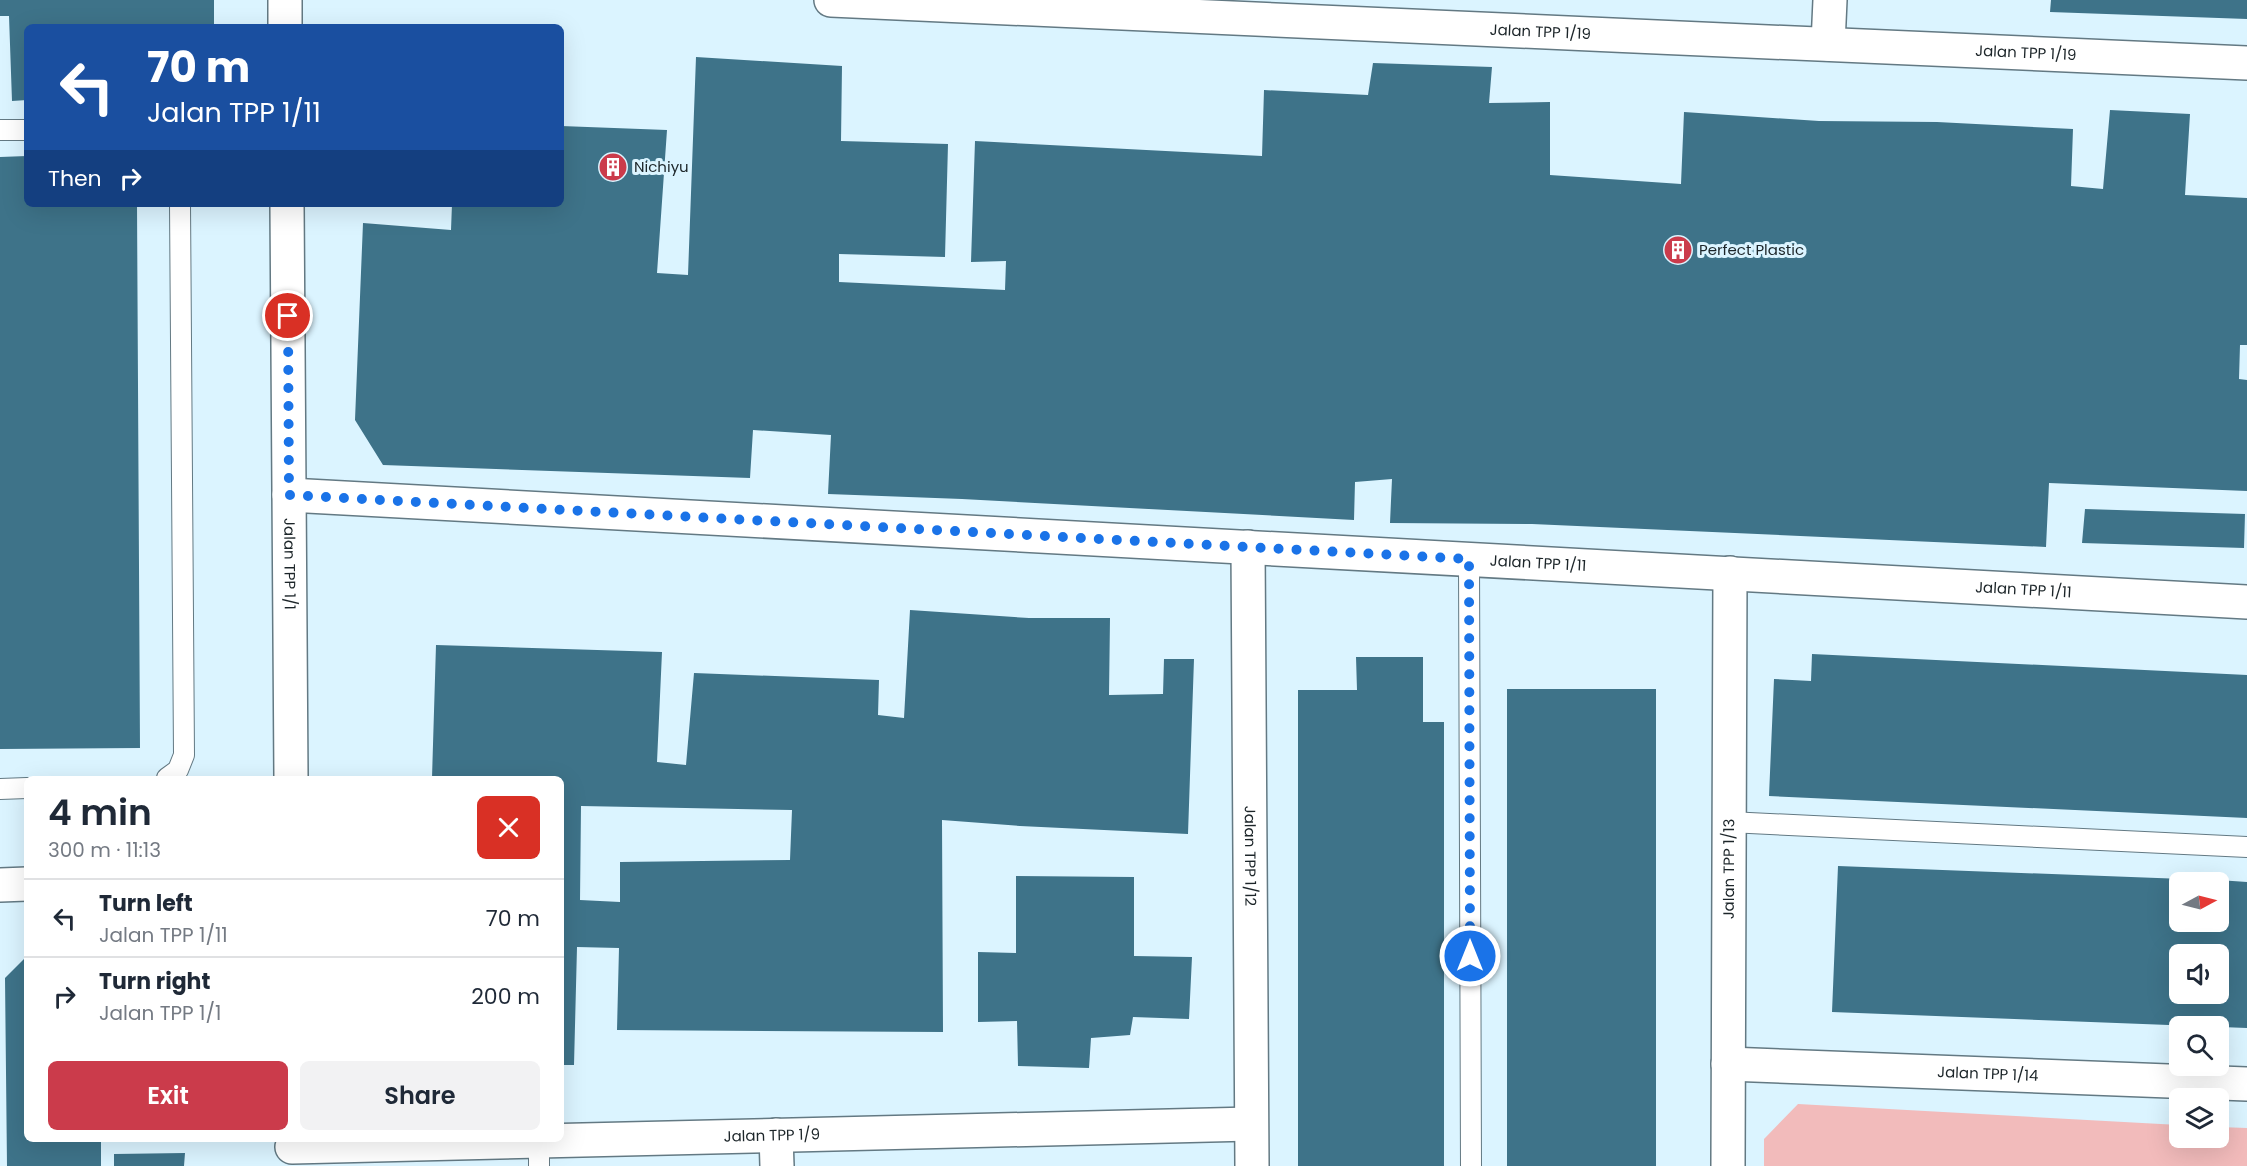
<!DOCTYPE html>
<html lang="en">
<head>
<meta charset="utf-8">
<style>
  body { margin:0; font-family:Poppins,sans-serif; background:#f2f2f3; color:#1f2937; height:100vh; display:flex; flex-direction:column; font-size:22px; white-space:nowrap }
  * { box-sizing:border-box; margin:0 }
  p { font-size:20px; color:#747a83 }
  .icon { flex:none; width:33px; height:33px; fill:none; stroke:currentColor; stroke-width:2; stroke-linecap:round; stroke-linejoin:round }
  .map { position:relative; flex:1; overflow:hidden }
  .panel { position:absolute; left:24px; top:776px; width:540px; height:366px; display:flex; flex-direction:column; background:#fff; border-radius:9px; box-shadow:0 6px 24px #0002 }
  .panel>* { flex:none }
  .top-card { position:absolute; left:24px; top:24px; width:540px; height:183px; border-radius:9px; box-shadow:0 6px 24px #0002; background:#1a4fa0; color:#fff; overflow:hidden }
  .needle { width:39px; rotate:83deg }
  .tools { position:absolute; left:2169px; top:872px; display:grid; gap:12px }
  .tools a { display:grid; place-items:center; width:60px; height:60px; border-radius:9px; background:#fff; box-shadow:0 6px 24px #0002; font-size:30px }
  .pin { position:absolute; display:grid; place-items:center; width:51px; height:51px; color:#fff; margin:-26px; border:3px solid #fff; border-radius:50%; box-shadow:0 2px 6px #0007 }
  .me { position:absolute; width:66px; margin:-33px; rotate:0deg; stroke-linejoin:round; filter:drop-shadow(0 0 4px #0008) }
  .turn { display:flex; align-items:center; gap:21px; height:126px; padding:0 24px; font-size:27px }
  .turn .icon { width:78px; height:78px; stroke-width:2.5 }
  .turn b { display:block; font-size:42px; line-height:51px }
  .then { display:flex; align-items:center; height:57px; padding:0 24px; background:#0003; gap:12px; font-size:22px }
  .round { display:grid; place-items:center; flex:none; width:63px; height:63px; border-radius:9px; background:#f2f2f3 }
  .summary { display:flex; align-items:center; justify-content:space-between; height:102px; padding:0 24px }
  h1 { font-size:36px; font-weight:600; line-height:45px }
  .button { display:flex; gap:12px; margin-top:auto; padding:12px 24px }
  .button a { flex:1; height:69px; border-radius:9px; background:#cb3b4b; color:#fff; font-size:24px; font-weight:600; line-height:69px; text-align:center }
  .button a+a { background:#f2f2f3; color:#1f2937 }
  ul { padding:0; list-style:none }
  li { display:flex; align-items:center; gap:18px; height:78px; padding:0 24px; border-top:2px solid #e0e1e3 }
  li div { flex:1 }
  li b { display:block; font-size:22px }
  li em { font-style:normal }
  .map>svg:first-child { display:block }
  .green { fill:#f2bbbb }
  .building { fill:#3e7389; fill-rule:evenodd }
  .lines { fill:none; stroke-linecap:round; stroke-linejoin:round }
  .lane-casing { stroke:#637983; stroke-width:22 }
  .street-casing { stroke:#637983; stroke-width:36 }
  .lane { stroke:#fff; stroke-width:20 }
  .street { stroke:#fff; stroke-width:33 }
  .route { stroke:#1a73e8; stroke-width:10; stroke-dasharray:0 18 }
  .labels { text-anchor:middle; stroke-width:6; stroke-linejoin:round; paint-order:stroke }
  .street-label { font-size:15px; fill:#1c2529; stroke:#dbf4ff }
  .poi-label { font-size:15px; fill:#1c2529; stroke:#dbf4ff; text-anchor:start }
</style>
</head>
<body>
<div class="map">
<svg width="2247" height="1166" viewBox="0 0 2247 1166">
  <rect width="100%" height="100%" fill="#dbf4ff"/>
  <path class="green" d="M1798,1104L2179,1125L2180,1137H2218L2219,1127L2247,1128V1166H1764V1139Z"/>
  <path class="building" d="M0,0H214V27H27V100L12,101L9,16H0Z
    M2051,0H2247V19L2050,12Z
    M696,57L842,66L841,141L948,144L945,257L839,254V282L1005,290L1006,261L971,262L975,141L1262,156L1264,90L1368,95L1373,63L1492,67L1489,103L1550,102V175L1681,184L1684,112L1819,121L1937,122L2073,129L2071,186L2103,189L2110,110L2190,114L2185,195L2247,198V345H2240L2239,379L2247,380V491L2049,483L2046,547L1532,524L1390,523L1392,479L1355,482L1354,520L962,499L828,494L831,435L753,430L750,478L383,465L355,420L363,223L451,230L452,204H561V126L667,130L657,273L688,275Z
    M27,156V204H137L140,748L0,749V157Z
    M2085,509L2245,514L2244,548L2082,543Z
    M910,610L1029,618H1110L1109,695L1163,694L1164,659H1194L1188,834L1020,826L942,820L943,1032L617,1030L619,948L577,947L574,1065H561V778H432L436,645L662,652L657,762L686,765L694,673L879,680L878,715L904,718ZM581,806L792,810L790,860L620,862V902L580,900Z
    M1812,654L2247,675V818L1769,796L1774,679L1811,681Z
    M1356,657H1423V722H1444V1166H1298V690H1357Z
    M1507,689H1656V1166H1507Z
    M1838,866L2210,880V882H2180V921H2218V880L2247,882V1028L1832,1012ZM2180,954H2218V993H2180Z
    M1016,876L1134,877V956L1192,957L1189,1019L1133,1017L1130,1035L1091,1038L1089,1068L1018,1066L1017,1021L978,1022V952L1016,953Z
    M27,956V1138H101V1166H7L5,978Z
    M185,1153L184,1166H114V1154Z"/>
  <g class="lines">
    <g class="lane-casing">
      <path id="lane" d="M0,130H27
        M1469,559L1471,1166
        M167,778L178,770L184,755L180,204
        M0,789L27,788
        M1729,822L2247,847
        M539,1141V1166"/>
    </g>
    <g class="street-casing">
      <g id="street">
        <path d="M285,0V27"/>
        <path id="s1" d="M831,0C1303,23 1775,41 2247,63"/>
        <path d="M1828,44L1830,0"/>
        <path id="s2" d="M287,204L291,778"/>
        <path id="s3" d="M289,495L2247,602"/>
        <path id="s4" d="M1248,547L1252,1166"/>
        <path d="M0,885L27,884"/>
        <path id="s5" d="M1728,1064L2247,1084"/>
        <path d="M776,1135L777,1166"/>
        <path id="s6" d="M292,1147L1251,1124"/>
        <path id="s7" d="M1728,1166L1730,573"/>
      </g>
    </g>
    <use href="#lane" class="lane"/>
    <use href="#street" class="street"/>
  </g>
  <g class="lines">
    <path class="route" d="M288,316L289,495L1469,559L1470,956"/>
  </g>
  <defs>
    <g id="building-disc" transform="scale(1.5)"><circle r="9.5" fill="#cb3b4b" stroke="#dbf4ff"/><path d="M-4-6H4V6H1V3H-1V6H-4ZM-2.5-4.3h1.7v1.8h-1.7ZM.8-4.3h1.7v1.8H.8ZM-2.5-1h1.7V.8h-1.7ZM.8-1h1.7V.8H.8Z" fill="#fff"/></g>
  </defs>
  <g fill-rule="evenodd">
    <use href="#building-disc" x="613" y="167"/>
    <use href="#building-disc" x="1678" y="250"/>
  </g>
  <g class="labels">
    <g class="street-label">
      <text dy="5" stroke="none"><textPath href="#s1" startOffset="710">Jalan TPP 1/19</textPath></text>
      <text dy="5" stroke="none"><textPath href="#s1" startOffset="1196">Jalan TPP 1/19</textPath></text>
      <text dy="5" stroke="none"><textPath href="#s2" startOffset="360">Jalan TPP 1/1</textPath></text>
      <text dy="5" stroke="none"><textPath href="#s3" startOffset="1251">Jalan TPP 1/11</textPath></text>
      <text dy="5" stroke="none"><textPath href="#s3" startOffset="1737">Jalan TPP 1/11</textPath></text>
      <text dy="5" stroke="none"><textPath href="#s4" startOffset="309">Jalan TPP 1/12</textPath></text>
      <text dy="5" stroke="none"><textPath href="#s7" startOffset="297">Jalan TPP 1/13</textPath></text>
      <text dy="5" stroke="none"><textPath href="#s5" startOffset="260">Jalan TPP 1/14</textPath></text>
      <text dy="5" stroke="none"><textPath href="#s6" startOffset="480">Jalan TPP 1/9</textPath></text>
    </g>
    <g class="poi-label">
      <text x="634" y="172">Nichiyu</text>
      <text x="1699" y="255">Perfect Plastic</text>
    </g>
  </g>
</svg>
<div class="tools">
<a><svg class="needle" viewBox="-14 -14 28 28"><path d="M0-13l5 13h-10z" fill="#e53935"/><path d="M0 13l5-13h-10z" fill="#747a83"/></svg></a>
<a><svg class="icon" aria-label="sound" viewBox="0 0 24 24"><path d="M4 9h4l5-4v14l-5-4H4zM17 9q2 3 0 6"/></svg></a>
<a><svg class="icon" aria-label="search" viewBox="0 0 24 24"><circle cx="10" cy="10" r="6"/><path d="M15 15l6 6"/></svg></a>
<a><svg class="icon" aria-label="layers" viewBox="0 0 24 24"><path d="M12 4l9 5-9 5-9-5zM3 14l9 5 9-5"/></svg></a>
</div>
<div class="pin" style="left:288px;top:316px;background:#d93025"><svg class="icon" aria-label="arrive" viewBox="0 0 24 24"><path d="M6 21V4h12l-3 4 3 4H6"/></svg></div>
<svg class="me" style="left:1470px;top:956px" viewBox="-20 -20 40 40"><circle r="17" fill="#1a73e8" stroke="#fff" stroke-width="3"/><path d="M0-11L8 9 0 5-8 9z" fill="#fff"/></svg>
<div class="top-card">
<div class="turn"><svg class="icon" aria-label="left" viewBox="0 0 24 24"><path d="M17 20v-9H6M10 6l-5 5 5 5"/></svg><div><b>70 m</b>Jalan TPP 1/11</div></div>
<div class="then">Then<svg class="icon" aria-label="right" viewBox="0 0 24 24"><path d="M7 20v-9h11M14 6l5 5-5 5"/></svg></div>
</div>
<section class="panel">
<div class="summary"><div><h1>4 min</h1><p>300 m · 11:13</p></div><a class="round" style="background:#d93025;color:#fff"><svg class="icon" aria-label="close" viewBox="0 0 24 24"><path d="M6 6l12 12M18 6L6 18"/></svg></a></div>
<ul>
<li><svg class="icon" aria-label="left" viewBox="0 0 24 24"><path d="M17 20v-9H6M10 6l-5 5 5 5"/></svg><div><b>Turn left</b><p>Jalan TPP 1/11</p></div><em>70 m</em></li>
<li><svg class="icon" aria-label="right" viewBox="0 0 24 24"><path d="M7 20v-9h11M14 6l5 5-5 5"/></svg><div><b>Turn right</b><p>Jalan TPP 1/1</p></div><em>200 m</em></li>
</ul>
<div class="button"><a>Exit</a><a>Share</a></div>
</section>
</div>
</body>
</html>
